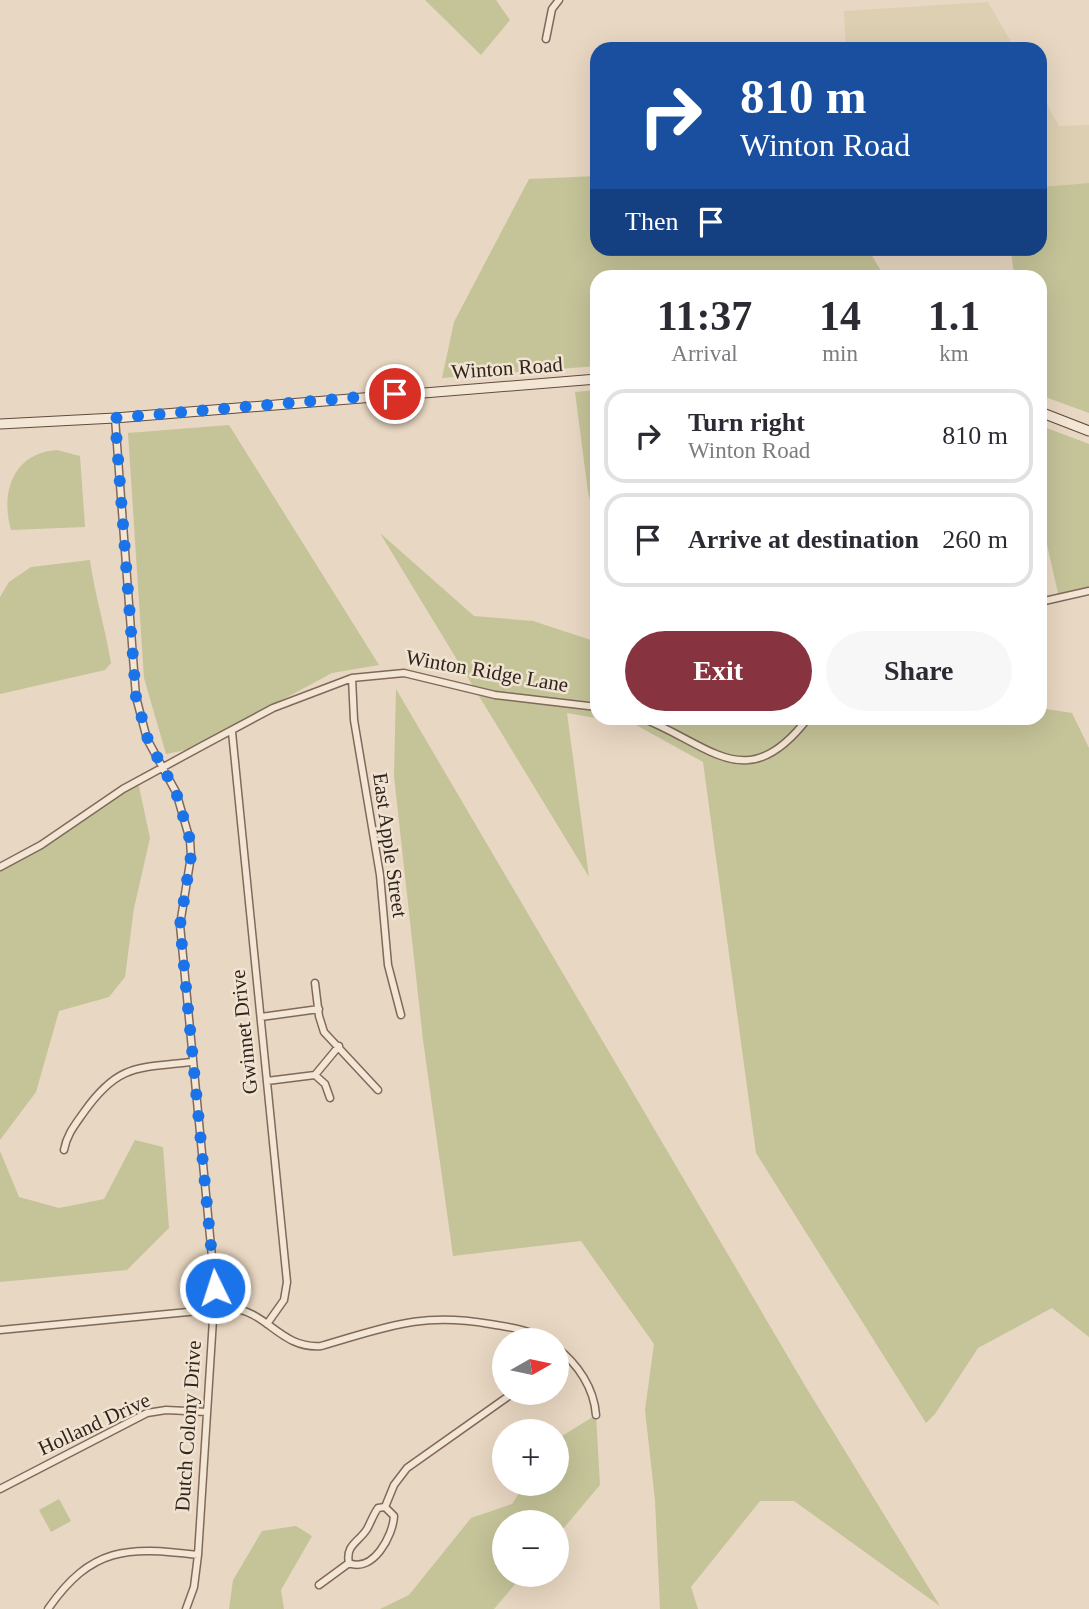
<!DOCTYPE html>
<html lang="en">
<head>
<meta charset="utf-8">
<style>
  body { margin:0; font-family:"Times New Roman",serif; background:#f7f7f7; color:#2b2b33; height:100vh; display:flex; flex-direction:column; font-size:26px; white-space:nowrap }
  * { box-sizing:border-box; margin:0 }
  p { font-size:23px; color:#7c7c81 }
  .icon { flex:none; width:38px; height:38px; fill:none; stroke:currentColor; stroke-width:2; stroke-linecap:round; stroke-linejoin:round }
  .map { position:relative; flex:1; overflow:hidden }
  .sheet { position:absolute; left:590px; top:270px; width:457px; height:455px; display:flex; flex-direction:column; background:#fff; border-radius:21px; box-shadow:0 7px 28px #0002 }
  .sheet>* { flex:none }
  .hud { position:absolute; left:590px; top:42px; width:457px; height:214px; border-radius:21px; box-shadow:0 7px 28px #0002; background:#1a4fa0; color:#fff; overflow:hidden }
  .needle { width:46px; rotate:81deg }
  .buttons { position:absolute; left:492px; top:1328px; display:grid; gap:14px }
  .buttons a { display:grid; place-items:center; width:77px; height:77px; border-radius:50%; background:#fff; box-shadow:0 7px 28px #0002; font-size:35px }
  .pin { position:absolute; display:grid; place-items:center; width:60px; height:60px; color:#fff; margin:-30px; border:4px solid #fff; border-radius:50%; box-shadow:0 2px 7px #0007 }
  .me { position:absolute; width:77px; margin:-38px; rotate:356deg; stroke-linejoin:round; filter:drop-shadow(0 0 5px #0008) }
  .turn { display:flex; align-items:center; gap:24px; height:147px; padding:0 35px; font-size:32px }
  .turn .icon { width:91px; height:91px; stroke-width:2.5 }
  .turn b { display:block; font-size:49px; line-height:60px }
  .then { display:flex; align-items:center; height:66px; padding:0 35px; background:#0003; gap:14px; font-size:26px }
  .eta { display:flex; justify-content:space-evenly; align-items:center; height:119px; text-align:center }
  .eta b { font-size:42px; font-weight:800; line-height:49px }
  .primary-button { display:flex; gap:14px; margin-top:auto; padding:14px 35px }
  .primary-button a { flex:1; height:80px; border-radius:42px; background:#883340; color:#fff; font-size:28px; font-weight:800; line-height:80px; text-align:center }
  .primary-button a+a { background:#f7f7f7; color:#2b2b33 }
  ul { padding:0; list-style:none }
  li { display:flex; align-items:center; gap:21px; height:94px; margin:0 14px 10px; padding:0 21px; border:4px solid #e1e1e2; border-radius:21px }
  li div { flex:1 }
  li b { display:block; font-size:26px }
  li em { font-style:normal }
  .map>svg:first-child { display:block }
  .farmland { fill:#ddcfb1 }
  .green { fill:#c5c398 }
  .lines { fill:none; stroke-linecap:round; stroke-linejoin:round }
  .minor-casing { stroke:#80695b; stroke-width:9 }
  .secondary-casing { stroke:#624b3f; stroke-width:11 }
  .minor { stroke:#f4e6d4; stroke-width:6 }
  .secondary { stroke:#f4e6d4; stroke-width:9 }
  .route { stroke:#1a73e8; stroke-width:12; stroke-dasharray:0 21.6 }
  .labels { text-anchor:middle; stroke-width:5; stroke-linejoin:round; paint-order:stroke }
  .street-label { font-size:21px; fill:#31241e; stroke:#f0e3d1 }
</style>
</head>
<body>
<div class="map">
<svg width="1089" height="1609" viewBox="0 0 1089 1609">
  <rect width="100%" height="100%" fill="#e8d7c2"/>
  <path class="farmland" d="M988,2L1015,49H846L844,11Z
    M1040,92L1059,126L1089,125V183L1040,187Z"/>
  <path class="green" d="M425,0H496L510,20L481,55Z
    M597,176V248L868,249L884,276L836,273L837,276H597V366L442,378L454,322L529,179Z
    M1089,183V413L1040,395V276H1014L1011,249L1040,248V187Z
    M597,390V530L588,492L575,392Z
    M229,425L379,665L332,673L191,749L166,754L144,678L128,433Z
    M1044,427L1089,444V591L1059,598C1048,544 1027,481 1044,427Z
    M57,450L80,456L85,527L11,530C0,491 14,453 57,450Z
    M380,533L474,616L533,621L597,642V718H1040V708L1072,713L1089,748V1337L1052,1308L978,1348L935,1414L926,1423L756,1153L703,762L636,725L567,713L589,877Z
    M90,560C95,596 105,627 111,663L105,670L0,694V597L9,582L31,567Z
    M396,689L804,1384L940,1606L794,1501H760L691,1587L698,1609H660L655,1500L645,1410L654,1344L581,1241L453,1256L423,1040L394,776Z
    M138,782L150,838L134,908L125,977L109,997L59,1011L36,1092L0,1140V867Z
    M135,1140L163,1147L169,1228L127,1270L0,1282V1151L19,1197L59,1208L104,1199Z
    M596,1415L600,1485L557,1536L556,1522H504V1575H523L494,1609H380L409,1595L471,1518L512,1504L525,1484H556L557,1439Z
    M59,1499L71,1521L51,1532L39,1510Z
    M296,1526L312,1536L281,1590L284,1609H229L233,1580L262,1531Z"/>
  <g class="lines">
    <g class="minor-casing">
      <path id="minor" d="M546,39L552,9L559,0
        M115,418L136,697L147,739L176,792L190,840L191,856L180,925L215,1288L198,1555L194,1587L186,1609
        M1040,602L1089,591
        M352,678L354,720L380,875L388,965L401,1015
        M642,718C711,745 747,798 808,718
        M232,732L287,1282L284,1300L267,1324
        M0,867L41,845L123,789L202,746L273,708L352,678L404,673L495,695L597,707
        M315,983L319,1016L324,1032L378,1090
        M261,1017L319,1009
        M315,1075L339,1046
        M267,1081L315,1075L325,1084L330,1098
        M64,1150C67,1134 75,1125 84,1112C118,1064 137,1068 192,1062
        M0,1330L230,1308C268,1311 280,1349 321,1346C387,1327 420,1312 490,1324C510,1327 529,1330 547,1340
        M556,1347C578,1364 594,1388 596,1415
        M0,1489L147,1413L166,1410L207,1412
        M385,1507L394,1485L407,1468L513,1393
        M385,1507L394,1516C393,1536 373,1573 349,1563C345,1545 359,1542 367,1529C371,1522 373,1515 378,1508Z
        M319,1585L349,1563
        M48,1609C91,1547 127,1546 198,1555"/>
    </g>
    <g class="secondary-casing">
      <path id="secondary" d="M1040,412L1089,431
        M0,424L115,418L597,379"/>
    </g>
    <use href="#minor" class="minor"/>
    <use href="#secondary" class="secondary"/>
  </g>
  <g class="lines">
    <path class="route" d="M215,1288L180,925L191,856L190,840L176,792L148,740L136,697L115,418L395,394"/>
  </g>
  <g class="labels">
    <g class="street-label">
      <text transform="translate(507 368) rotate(-4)" y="7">Winton Road</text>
      <text transform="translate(487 671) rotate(10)" y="7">Winton Ridge Lane</text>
      <text transform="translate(390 845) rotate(82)" y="7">East Apple Street</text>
      <text transform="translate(244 1032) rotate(-96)" y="7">Gwinnet Drive</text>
      <text transform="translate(94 1424) rotate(-25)" y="7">Holland Drive</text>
      <text transform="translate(188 1426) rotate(-86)" y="7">Dutch Colony Drive</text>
    </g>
  </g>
</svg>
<div class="buttons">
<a><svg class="needle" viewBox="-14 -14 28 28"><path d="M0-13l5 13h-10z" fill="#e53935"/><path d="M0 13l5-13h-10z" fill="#7c7c81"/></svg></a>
<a>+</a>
<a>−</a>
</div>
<div class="pin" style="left:395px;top:394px;background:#d93025"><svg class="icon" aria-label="arrive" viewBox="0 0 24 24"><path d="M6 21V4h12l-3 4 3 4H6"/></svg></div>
<svg class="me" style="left:215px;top:1288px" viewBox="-20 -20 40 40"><circle r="17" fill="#1a73e8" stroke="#fff" stroke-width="3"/><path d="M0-11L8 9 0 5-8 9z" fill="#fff"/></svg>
<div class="hud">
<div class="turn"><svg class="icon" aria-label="right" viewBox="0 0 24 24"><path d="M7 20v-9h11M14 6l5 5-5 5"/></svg><div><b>810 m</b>Winton Road</div></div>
<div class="then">Then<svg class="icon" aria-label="arrive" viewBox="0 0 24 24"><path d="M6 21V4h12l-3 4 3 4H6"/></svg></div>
</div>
<section class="sheet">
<div class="eta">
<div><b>11:37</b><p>Arrival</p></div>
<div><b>14</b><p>min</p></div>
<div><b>1.1</b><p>km</p></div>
</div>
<ul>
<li><svg class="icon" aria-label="right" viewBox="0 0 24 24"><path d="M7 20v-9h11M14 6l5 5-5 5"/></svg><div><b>Turn right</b><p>Winton Road</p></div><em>810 m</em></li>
<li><svg class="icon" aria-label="arrive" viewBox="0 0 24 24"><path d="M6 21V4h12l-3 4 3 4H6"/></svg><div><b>Arrive at destination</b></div><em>260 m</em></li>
</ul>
<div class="primary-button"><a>Exit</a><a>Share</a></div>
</section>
</div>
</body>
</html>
